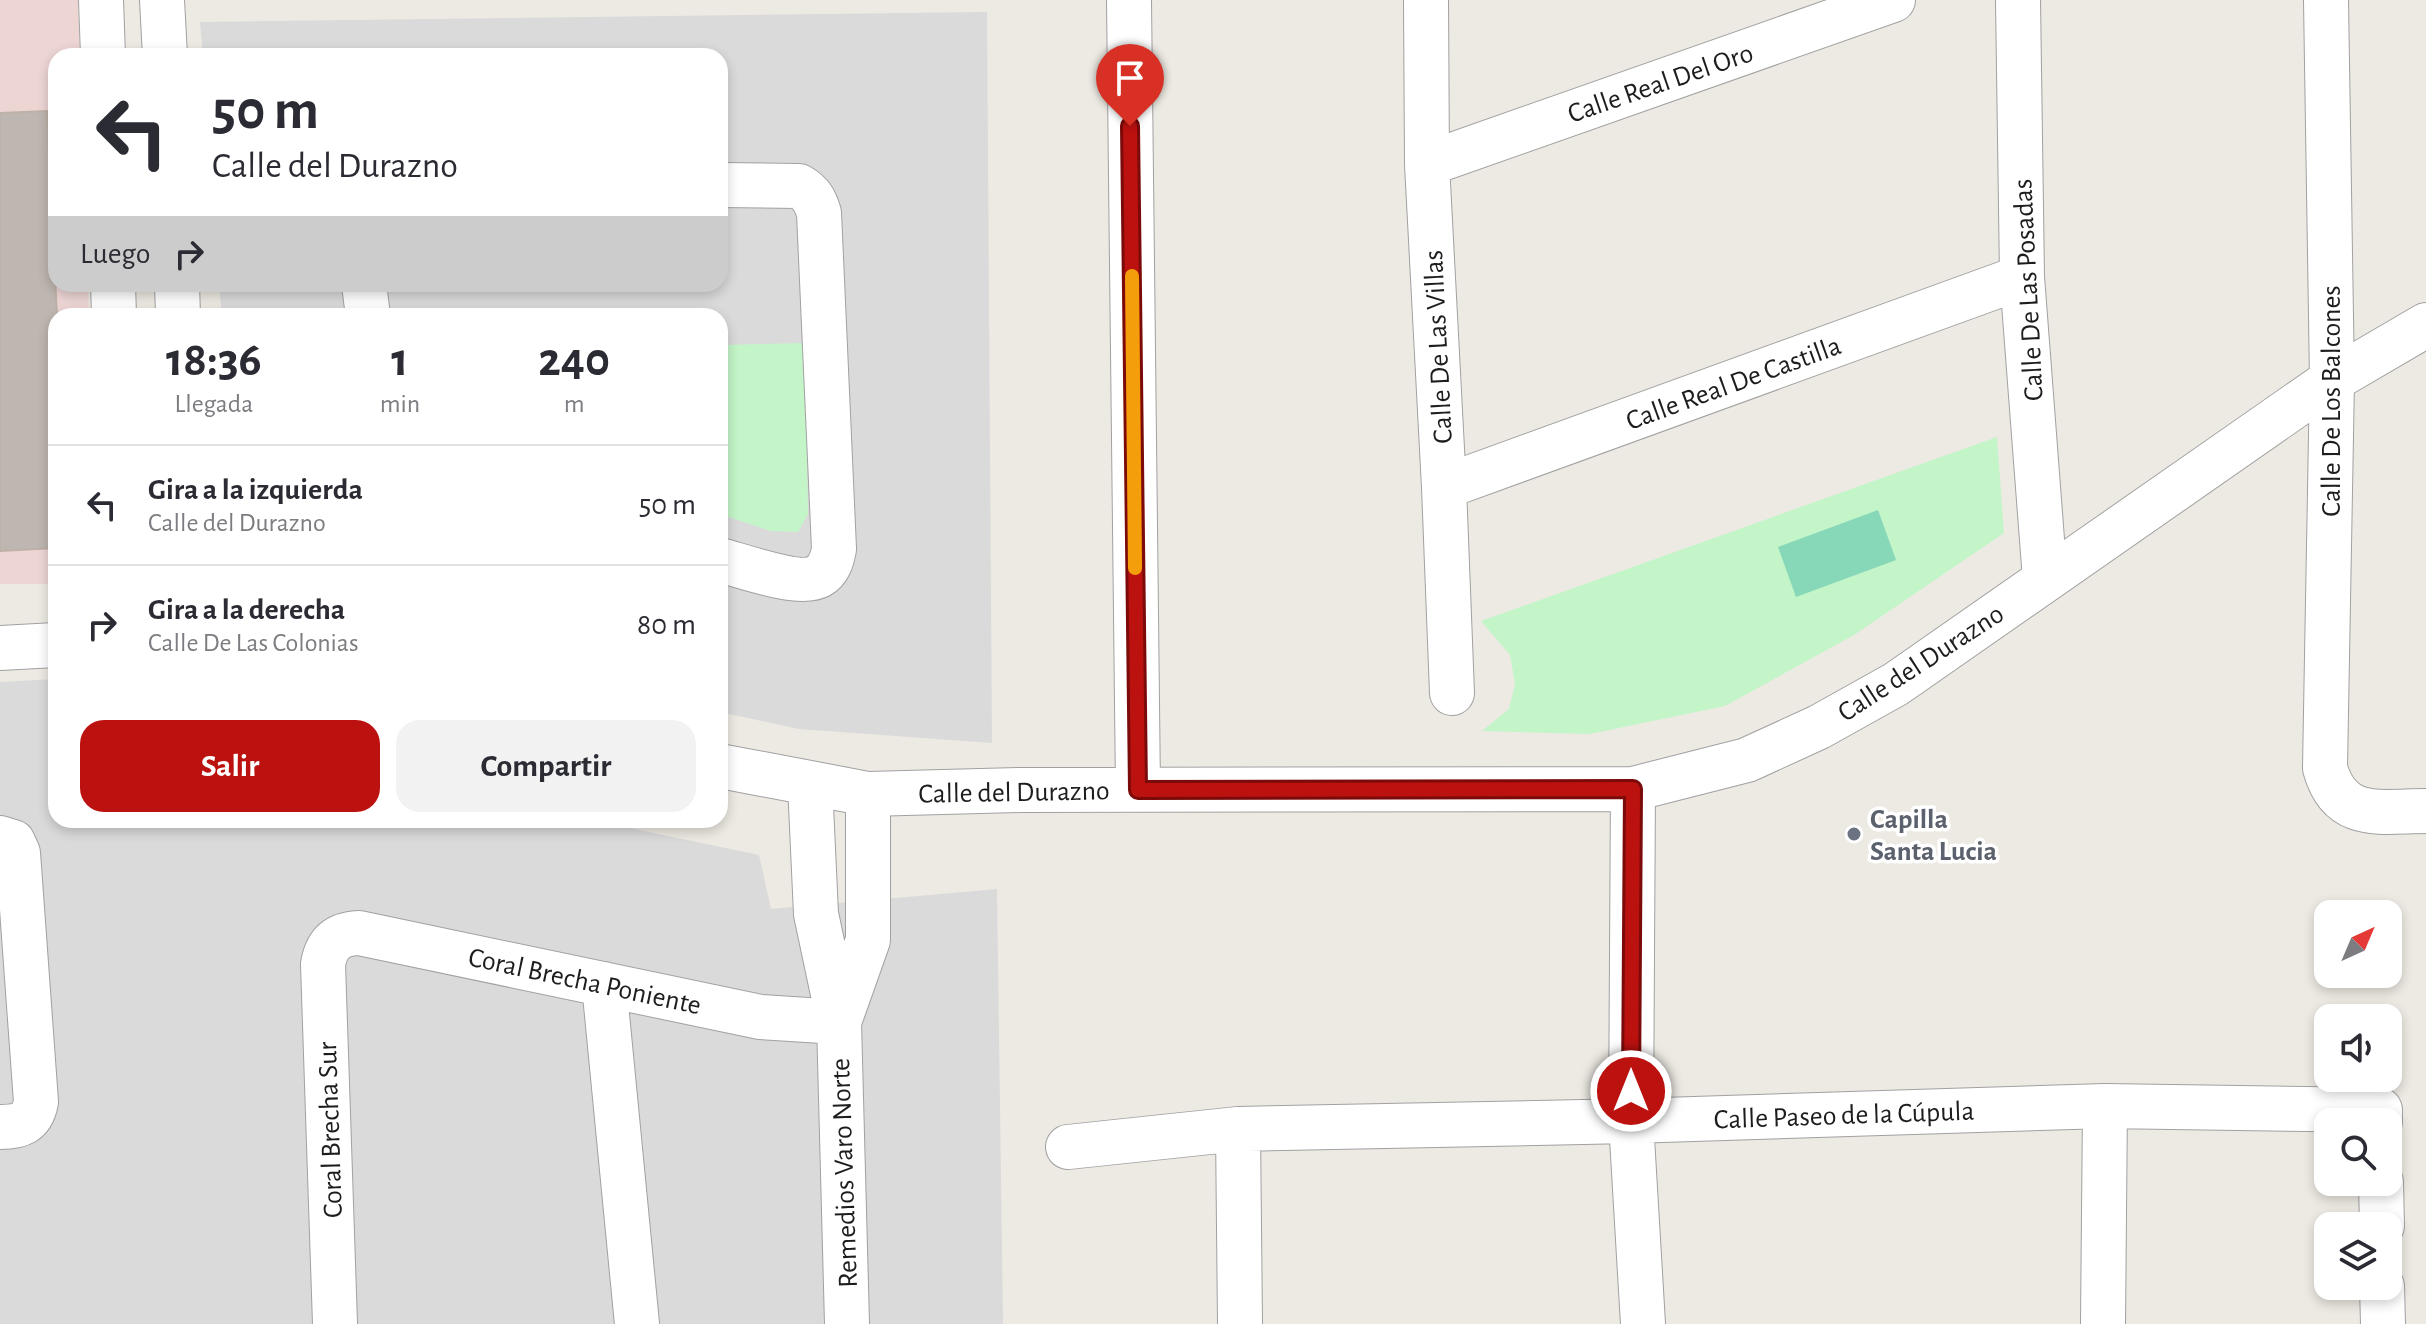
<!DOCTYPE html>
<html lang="es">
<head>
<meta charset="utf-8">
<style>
  body { margin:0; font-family:"Alegreya Sans",sans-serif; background:#f2f2f3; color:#2b2b33; height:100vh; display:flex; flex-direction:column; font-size:30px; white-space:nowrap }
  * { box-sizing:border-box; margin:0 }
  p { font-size:26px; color:#7c7c81 }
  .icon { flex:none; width:44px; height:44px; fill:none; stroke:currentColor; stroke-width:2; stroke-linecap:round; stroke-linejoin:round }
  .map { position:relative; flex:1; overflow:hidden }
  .side { position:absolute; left:48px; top:308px; width:680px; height:520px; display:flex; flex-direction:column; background:#fff; border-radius:24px; box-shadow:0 4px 12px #0003 }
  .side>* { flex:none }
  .hud { position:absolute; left:48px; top:48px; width:680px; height:244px; border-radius:24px; box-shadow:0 4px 12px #0003; background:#fff; color:#2b2b33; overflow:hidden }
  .needle { width:52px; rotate:44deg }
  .controls { position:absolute; left:2314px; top:900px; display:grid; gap:16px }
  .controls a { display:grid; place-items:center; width:88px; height:88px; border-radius:16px; background:#fff; box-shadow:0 4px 12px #0003; font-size:40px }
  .pin { position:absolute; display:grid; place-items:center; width:68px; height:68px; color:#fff; margin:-82px -34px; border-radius:50% 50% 50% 0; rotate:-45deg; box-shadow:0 0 8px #0007 }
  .pin .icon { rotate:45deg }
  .me { position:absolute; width:88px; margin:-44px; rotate:0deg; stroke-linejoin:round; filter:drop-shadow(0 0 6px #0008) }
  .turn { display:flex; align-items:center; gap:28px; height:168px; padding:0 32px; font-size:36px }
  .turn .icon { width:104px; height:104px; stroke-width:2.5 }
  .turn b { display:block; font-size:56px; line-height:68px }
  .then { display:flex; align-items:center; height:76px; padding:0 32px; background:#0003; gap:16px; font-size:30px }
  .eta { display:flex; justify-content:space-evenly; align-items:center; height:136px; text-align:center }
  .eta b { font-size:48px; font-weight:600; line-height:56px }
  .cta { display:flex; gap:16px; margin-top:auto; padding:16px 32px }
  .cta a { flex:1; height:92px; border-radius:24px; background:#bb110f; color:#fff; font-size:32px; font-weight:600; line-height:92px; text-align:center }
  .cta a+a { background:#f2f2f3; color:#2b2b33 }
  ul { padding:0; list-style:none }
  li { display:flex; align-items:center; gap:24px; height:120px; padding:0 32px; border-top:2px solid #e1e1e2 }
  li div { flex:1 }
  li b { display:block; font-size:30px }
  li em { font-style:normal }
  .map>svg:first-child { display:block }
  .residential { fill:#dbdada }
  .commercial { fill:#edd5d4 }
  .park { fill:#c3f5c8 }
  .pitch { fill:#87d7b9 }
  .building { fill:#beb6b0; stroke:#beb1a7; stroke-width:2 }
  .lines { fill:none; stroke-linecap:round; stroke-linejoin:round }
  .minor-casing { stroke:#a1a1a1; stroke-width:46 }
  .minor { stroke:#fff; stroke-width:44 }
  .route-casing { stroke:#7a0b0a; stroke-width:20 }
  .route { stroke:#bb110f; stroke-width:14 }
  .slow { stroke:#f59e0b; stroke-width:14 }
  .worship-dot { fill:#6b7280; stroke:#fff; stroke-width:3 }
  .labels { text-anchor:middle; stroke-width:7; stroke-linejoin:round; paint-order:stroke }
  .street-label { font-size:28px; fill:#1d1d1d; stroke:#fff }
  .worship-label { font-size:28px; font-weight:bold; fill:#5b616d; stroke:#fff; text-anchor:start }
</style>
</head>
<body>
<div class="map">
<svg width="2426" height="1324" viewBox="0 0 2426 1324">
  <rect width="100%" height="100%" fill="#edeae3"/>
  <path class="residential" d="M987,12L992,743L799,729L720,712V316H222L219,284H720V56H203L200,22Z
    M56,679V820H591L759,855L771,909L997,889L1003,1324H0V682Z"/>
  <path class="commercial" d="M0,0H78L80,56H56V284H88L89,316H56V584H0Z"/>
  <path class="park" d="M805,343L808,514L798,532L771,531L720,514V345Z
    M1997,437L2004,533L1854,635L1725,706L1590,734L1482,731L1509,709L1515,684L1510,655L1481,621Z"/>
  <path class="pitch" d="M1878,510L1896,560L1796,597L1778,547Z"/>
  <path class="building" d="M47,111L57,316L56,548L0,551V113Z"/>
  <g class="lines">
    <g class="minor-casing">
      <path id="minor" d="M101,0L103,56
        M162,0L165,56
        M1129,0L1138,790
        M1426,0L1427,164L1444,487L1452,693
        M2018,0L2022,277L2045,579
        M2326,0L2332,380L2325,768C2340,822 2380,811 2426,811
        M1427,164L1893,0
        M720,185L799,186C811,193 815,200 819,213L834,549C832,560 829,570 819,576C800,587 743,566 720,560
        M113,284L114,316
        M177,284L178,316
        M364,284L368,316
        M1444,487L2022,277
        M0,648L56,645
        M720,766L868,794L1021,790L1633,789L1747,760L1819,727L1896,684L2332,380L2426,325
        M810,784L816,914L839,1022L847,1324
        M1633,789L1631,1121L1643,1324
        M0,838L13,842L18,853L36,1102C32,1123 20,1127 0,1127
        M604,984L637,1324
        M839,1022L868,940V794
        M1238,1129L1240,1324
        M1068,1147L1238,1129L1631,1121L2105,1106L2380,1110V1122
        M2381,1182L2382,1226
        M2382,1286L2383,1324
        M335,1324L323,964C327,943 337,934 359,933L760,1017L839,1022
        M2103,1324L2105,1106"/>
    </g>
    <use href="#minor" class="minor"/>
  </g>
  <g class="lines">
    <g class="route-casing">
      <path id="route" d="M1130,126L1138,790L1633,789L1631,1091"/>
    </g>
    <use href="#route" class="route"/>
    <path class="slow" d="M1132,276L1135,568"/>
  </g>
  <circle class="worship-dot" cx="1854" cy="834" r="8"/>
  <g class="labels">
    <g class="street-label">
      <text transform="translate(1660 82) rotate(-19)" y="10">Calle Real Del Oro</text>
      <text transform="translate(2027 290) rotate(-93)" y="10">Calle De Las Posadas</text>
      <text transform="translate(1437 347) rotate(-93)" y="10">Calle De Las Villas</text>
      <text transform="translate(1733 382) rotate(-20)" y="10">Calle Real De Castilla</text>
      <text transform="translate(2330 401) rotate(-90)" y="10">Calle De Los Balcones</text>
      <text transform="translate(1920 662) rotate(-33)" y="10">Calle del Durazno</text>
      <text transform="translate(1014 791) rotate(-1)" y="10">Calle del Durazno</text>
      <text transform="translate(585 980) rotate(12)" y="10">Coral Brecha Poniente</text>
      <text transform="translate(1844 1114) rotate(-2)" y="10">Calle Paseo de la Cúpula</text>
      <text transform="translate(329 1130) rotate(-92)" y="10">Coral Brecha Sur</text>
      <text transform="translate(843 1173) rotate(-92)" y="10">Remedios Varo Norte</text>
    </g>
    <g class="worship-label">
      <text x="1870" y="828">Capilla<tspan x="1870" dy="32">Santa Lucia</tspan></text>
    </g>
  </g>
</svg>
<div class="controls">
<a><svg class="needle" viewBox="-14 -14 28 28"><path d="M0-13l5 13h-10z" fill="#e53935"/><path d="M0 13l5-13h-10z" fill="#7c7c81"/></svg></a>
<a><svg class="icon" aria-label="sound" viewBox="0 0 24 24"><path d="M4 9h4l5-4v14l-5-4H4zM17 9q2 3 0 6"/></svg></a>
<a><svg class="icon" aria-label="search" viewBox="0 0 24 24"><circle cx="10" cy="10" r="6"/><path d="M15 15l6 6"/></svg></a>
<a><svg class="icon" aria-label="layers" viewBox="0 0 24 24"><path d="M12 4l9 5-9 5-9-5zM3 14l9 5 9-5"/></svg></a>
</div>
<div class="pin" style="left:1130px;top:126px;background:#d93025"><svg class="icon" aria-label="arrive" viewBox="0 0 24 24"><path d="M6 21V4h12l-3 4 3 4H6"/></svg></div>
<svg class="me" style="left:1631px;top:1091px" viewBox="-20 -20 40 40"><circle r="17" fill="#bb110f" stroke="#fff" stroke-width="3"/><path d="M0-11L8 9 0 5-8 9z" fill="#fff"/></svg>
<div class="hud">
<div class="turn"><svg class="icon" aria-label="left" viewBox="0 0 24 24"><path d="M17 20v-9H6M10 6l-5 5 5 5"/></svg><div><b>50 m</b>Calle del Durazno</div></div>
<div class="then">Luego<svg class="icon" aria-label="right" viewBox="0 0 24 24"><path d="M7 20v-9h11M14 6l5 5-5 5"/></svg></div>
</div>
<section class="side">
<div class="eta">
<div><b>18:36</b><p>Llegada</p></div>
<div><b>1</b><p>min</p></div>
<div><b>240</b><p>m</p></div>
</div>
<ul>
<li><svg class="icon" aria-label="left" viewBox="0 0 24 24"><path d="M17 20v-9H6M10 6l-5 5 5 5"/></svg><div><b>Gira a la izquierda</b><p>Calle del Durazno</p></div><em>50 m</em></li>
<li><svg class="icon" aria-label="right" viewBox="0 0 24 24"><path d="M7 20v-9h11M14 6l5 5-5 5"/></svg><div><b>Gira a la derecha</b><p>Calle De Las Colonias</p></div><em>80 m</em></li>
</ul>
<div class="cta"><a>Salir</a><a>Compartir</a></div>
</section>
</div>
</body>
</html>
